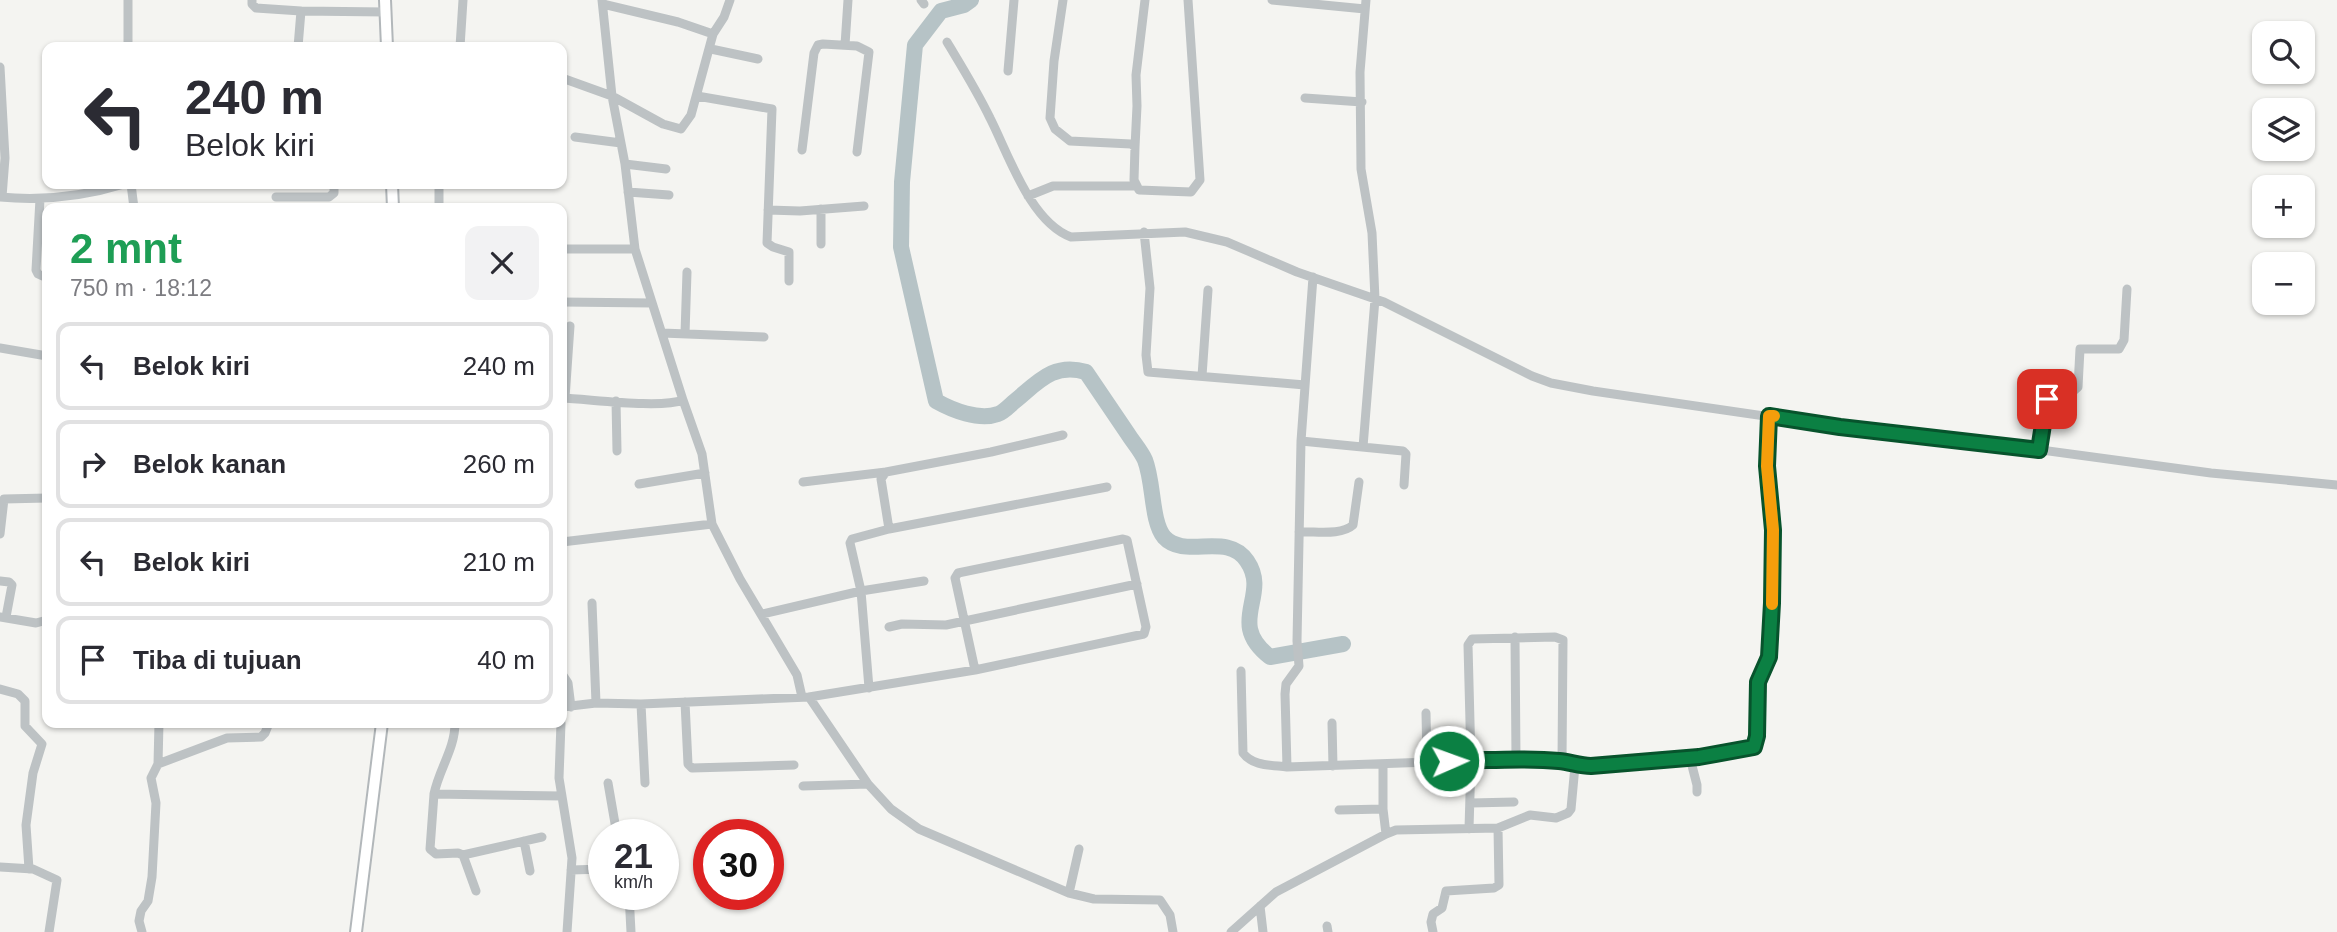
<!DOCTYPE html>
<html lang="id">
<head>
<meta charset="utf-8">
<style>
  body { margin:0; font-family:Helvetica,sans-serif; background:#f2f2f3; color:#2b2b33; height:100vh; display:flex; flex-direction:column; font-size:26px; white-space:nowrap }
  * { box-sizing:border-box; margin:0 }
  p { font-size:23px; color:#7c7c81 }
  .icon { flex:none; width:38px; height:38px; fill:none; stroke:currentColor; stroke-width:2; stroke-linecap:round; stroke-linejoin:round }
  .map { position:relative; flex:1; overflow:hidden }
  .details { position:absolute; left:42px; top:203px; width:525px; height:525px; display:flex; flex-direction:column; background:#fff; border-radius:14px; box-shadow:0 2px 5px #0004 }
  .details>* { flex:none }
  .banner { position:absolute; left:42px; top:42px; width:525px; height:147px; border-radius:14px; box-shadow:0 2px 5px #0004; background:#fff; color:#2b2b33; overflow:hidden }
  .fabs { position:absolute; left:2252px; top:21px; display:grid; gap:14px }
  .fabs a { display:grid; place-items:center; width:63px; height:63px; border-radius:14px; background:#fff; box-shadow:0 2px 5px #0004; font-size:35px }
  .speed { position:absolute; left:588px; top:819px; display:flex; gap:14px; font-size:35px; font-weight:700; text-align:center }
  .speed>* { display:grid; place-content:center; width:91px; height:91px; border-radius:50%; background:#fff; box-shadow:0 2px 5px #0004; line-height:1 }
  .speed small { font-size:18px; font-weight:400 }
  .speed .limit { border:10px solid #d22; background:#fff; color:#111 }
  .pin { position:absolute; display:grid; place-items:center; width:60px; height:60px; color:#fff; margin:-30px; border-radius:14px; box-shadow:0 4px 10px #0006 }
  .me { position:absolute; width:77px; margin:-38px; rotate:88deg; stroke-linejoin:round; filter:drop-shadow(0 0 5px #0008) }
  .turn { display:flex; align-items:center; gap:24px; height:147px; padding:0 28px; font-size:32px }
  .turn .icon { width:91px; height:91px; stroke-width:2.5 }
  .turn b { display:block; font-size:49px; line-height:60px }
  .round { display:grid; place-items:center; flex:none; width:74px; height:74px; border-radius:14px; background:#f2f2f3 }
  .overview { display:flex; align-items:center; justify-content:space-between; height:119px; padding:0 28px }
  h1 { font-size:42px; font-weight:800; line-height:52px; color:#1e9e55 }
  ul { padding:0; list-style:none }
  li { display:flex; align-items:center; gap:21px; height:88px; margin:0 14px 10px; padding:0 14px; border:4px solid #e1e1e2; border-radius:14px }
  li div { flex:1 }
  li b { display:block; font-size:26px }
  li em { font-style:normal }
  .map>svg:first-child { display:block }
  .lines { fill:none; stroke-linecap:round; stroke-linejoin:round }
  .river { stroke:#b6c3c6; stroke-width:16 }
  .major-casing { stroke:#b2b7ba; stroke-width:14 }
  .minor { stroke:#bdc2c4; stroke-width:9 }
  .major { stroke:#fff; stroke-width:10 }
  .route-casing { stroke:#07532c; stroke-width:18 }
  .route { stroke:#0b8043; stroke-width:12 }
  .slow { stroke:#f59e0b; stroke-width:12 }
</style>
</head>
<body>
<div class="map">
<svg width="2337" height="932" viewBox="0 0 2337 932">
  <rect width="100%" height="100%" fill="#f4f4f1"/>
  <g class="lines">
    <path class="river" d="M971,0L964,5L941,11L915,45L902,182L901,247L936,401C952,410 979,421 998,414C1004,412 1010,405 1015,401C1038,382 1054,362 1086,372C1100,393 1114,413 1128,434C1133,442 1141,451 1145,460C1154,483 1151,521 1164,537C1185,560 1227,531 1247,561C1271,596 1225,622 1270,657L1343,644"/>
    <g class="major-casing">
      <path id="major" d="M385,0L387,47
        M392,184L393,208
        M356,932L382,723"/>
    </g>
    <path class="minor" d="M252,0V4L256,8L301,11L386,12
      M921,0L924,4
      M1063,0L1054,61L1050,118L1055,129L1070,141L1131,144L1135,147L1134,180L1139,190L1191,192L1200,180L1188,0
      M1272,0L1365,9
      M603,4L678,22L713,34
      M947,42C962,67 977,91 990,118C1008,153 1030,222 1071,237L1185,232L1227,242L1297,272L1384,302L1532,376L1551,383L1593,391L1861,430L2019,447L2211,473L2337,485
      M845,45L848,0
      M128,47V0
      M298,47L301,11
      M460,47L463,0
      M711,49L758,59
      M0,67L5,158L2,197
      M1008,71L1014,0
      M562,78L612,96L663,124L681,129L691,115L713,34L724,17L730,0
      M697,96L772,109L767,243L773,247L789,252V281
      M1305,98L1362,102
      M575,137L621,143
      M1135,147L1137,106L1136,75L1145,0
      M802,150L814,53L818,45L823,44L857,46L869,52L857,152
      M625,164L666,169
      M131,184L134,208
      M439,184V208
      M628,192L669,195
      M1028,196L1053,186H1136
      M0,197C43,201 82,197 124,184
      M276,197H329L334,193V184
      M40,199L36,270L38,274L47,278
      M768,210L800,211L864,206
      M1144,232L1150,288L1146,355L1148,372L1305,385
      M821,244V209
      M562,249H635
      M1313,277L1301,441L1297,641L1299,666L1286,684L1285,694L1287,767L1516,759L1562,761L1575,766H1591L1699,757L1754,747L1758,725V683L1768,657L1772,603L1773,530L1767,466L1769,416
      M562,302L652,303
      M662,333L764,337
      M685,334L687,272
      M0,348L47,356
      M1202,376L1208,290
      M562,398C590,399 660,409 683,400L635,249L625,164L612,96L602,0
      M565,398L570,326
      M683,400L702,454L712,524L740,579L797,675L802,697
      M616,401L617,451
      M1301,441L1403,451L1406,454L1404,485
      M1363,447L1375,299L1372,233L1361,169L1360,72L1366,0
      M2039,450L2048,397L2070,394L2078,387L2080,349H2119L2124,340L2127,289
      M803,482L886,472
      M639,484L705,473
      M889,529L881,479L886,472L991,452L1063,435
      M1299,532C1315,531 1341,536 1353,525L1359,482
      M0,534L4,499L47,498
      M562,542L712,524
      M0,581L9,582L12,585L6,617
      M592,603L596,703
      M762,614L861,591L924,581
      M0,617L36,623L47,620
      M889,627L902,624L946,625L1137,584
      M1515,637L1516,759
      M1241,671L1243,753C1252,766 1272,765 1287,767
      M562,674L568,683L571,707
      M869,688L861,591L850,543L852,539L889,529L1107,487
      M0,689L18,694L25,701V726L42,744L33,773L26,825L29,869
      M809,697L975,670L1144,634L1146,627L1127,540L1123,539L958,573L955,578L975,670
      M685,702L688,764L692,768L794,765
      M641,704L645,783
      M562,707L596,703L641,704L809,697L868,784L891,809L919,829L1069,893L1094,899L1160,900L1170,915L1173,932
      M1426,713L1427,762
      M561,723L559,778L572,858L567,932
      M1332,723L1333,766
      M1690,758L1697,785V792
      M158,764L227,738L261,737L265,733L269,723
      M1383,765V809L1386,834
      M608,783L617,835
      M803,786L868,784
      M434,794C439,769 455,749 455,723
      M1471,803L1514,802
      M1339,810L1383,809
      M1469,829L1471,761L1468,645L1472,639L1555,637L1563,640L1562,761
      M524,841L530,871
      M463,855L542,837
      M0,867L33,869L57,880L49,932
      M571,870L604,869
      M476,891L463,855L458,853L436,854L430,849L434,794L562,796
      M1069,893L1079,849
      M629,894L631,932
      M1260,906L1263,932
      M1327,926L1328,932
      M142,932L139,921L141,911L148,901L152,877L156,803L151,778L158,764L159,723
      M1231,932L1276,892L1386,834L1396,830L1498,828L1530,815L1556,818L1568,813L1571,809L1575,766
      M1433,932L1431,922L1433,914L1442,908L1446,891L1494,888L1499,885L1498,828"/>
    <use href="#major" class="major"/>
  </g>
  <g class="lines">
    <g class="route-casing">
      <path id="route" d="M1449,761C1486,761 1523,757 1559,761C1570,762 1580,766 1591,766L1699,757L1754,747L1757,736L1758,682L1769,657L1772,603L1773,530L1767,466L1769,416L1840,427L2039,450L2047,399"/>
    </g>
    <use href="#route" class="route"/>
    <path class="slow" d="M1772,604L1773,530L1767,466L1769,416H1774"/>
  </g>
</svg>
<div class="fabs">
<a><svg class="icon" aria-label="search" viewBox="0 0 24 24"><circle cx="10" cy="10" r="6"/><path d="M15 15l6 6"/></svg></a>
<a><svg class="icon" aria-label="layers" viewBox="0 0 24 24"><path d="M12 4l9 5-9 5-9-5zM3 14l9 5 9-5"/></svg></a>
<a>+</a>
<a>−</a>
</div>
<div class="speed"><div>21<small>km/h</small></div><div class="limit">30</div></div>
<div class="pin" style="left:2047px;top:399px;background:#d93025"><svg class="icon" aria-label="arrive" viewBox="0 0 24 24"><path d="M6 21V4h12l-3 4 3 4H6"/></svg></div>
<svg class="me" style="left:1449px;top:761px" viewBox="-20 -20 40 40"><circle r="17" fill="#0b8043" stroke="#fff" stroke-width="3"/><path d="M0-11L8 9 0 5-8 9z" fill="#fff"/></svg>
<div class="banner">
<div class="turn"><svg class="icon" aria-label="left" viewBox="0 0 24 24"><path d="M17 20v-9H6M10 6l-5 5 5 5"/></svg><div><b>240 m</b>Belok kiri</div></div>
</div>
<section class="details">
<div class="overview"><div><h1>2 mnt</h1><p>750 m · 18:12</p></div><a class="round"><svg class="icon" aria-label="close" viewBox="0 0 24 24"><path d="M6 6l12 12M18 6L6 18"/></svg></a></div>
<ul>
<li><svg class="icon" aria-label="left" viewBox="0 0 24 24"><path d="M17 20v-9H6M10 6l-5 5 5 5"/></svg><div><b>Belok kiri</b></div><em>240 m</em></li>
<li><svg class="icon" aria-label="right" viewBox="0 0 24 24"><path d="M7 20v-9h11M14 6l5 5-5 5"/></svg><div><b>Belok kanan</b></div><em>260 m</em></li>
<li><svg class="icon" aria-label="left" viewBox="0 0 24 24"><path d="M17 20v-9H6M10 6l-5 5 5 5"/></svg><div><b>Belok kiri</b></div><em>210 m</em></li>
<li><svg class="icon" aria-label="arrive" viewBox="0 0 24 24"><path d="M6 21V4h12l-3 4 3 4H6"/></svg><div><b>Tiba di tujuan</b></div><em>40 m</em></li>
</ul>
</section>
</div>
</body>
</html>
